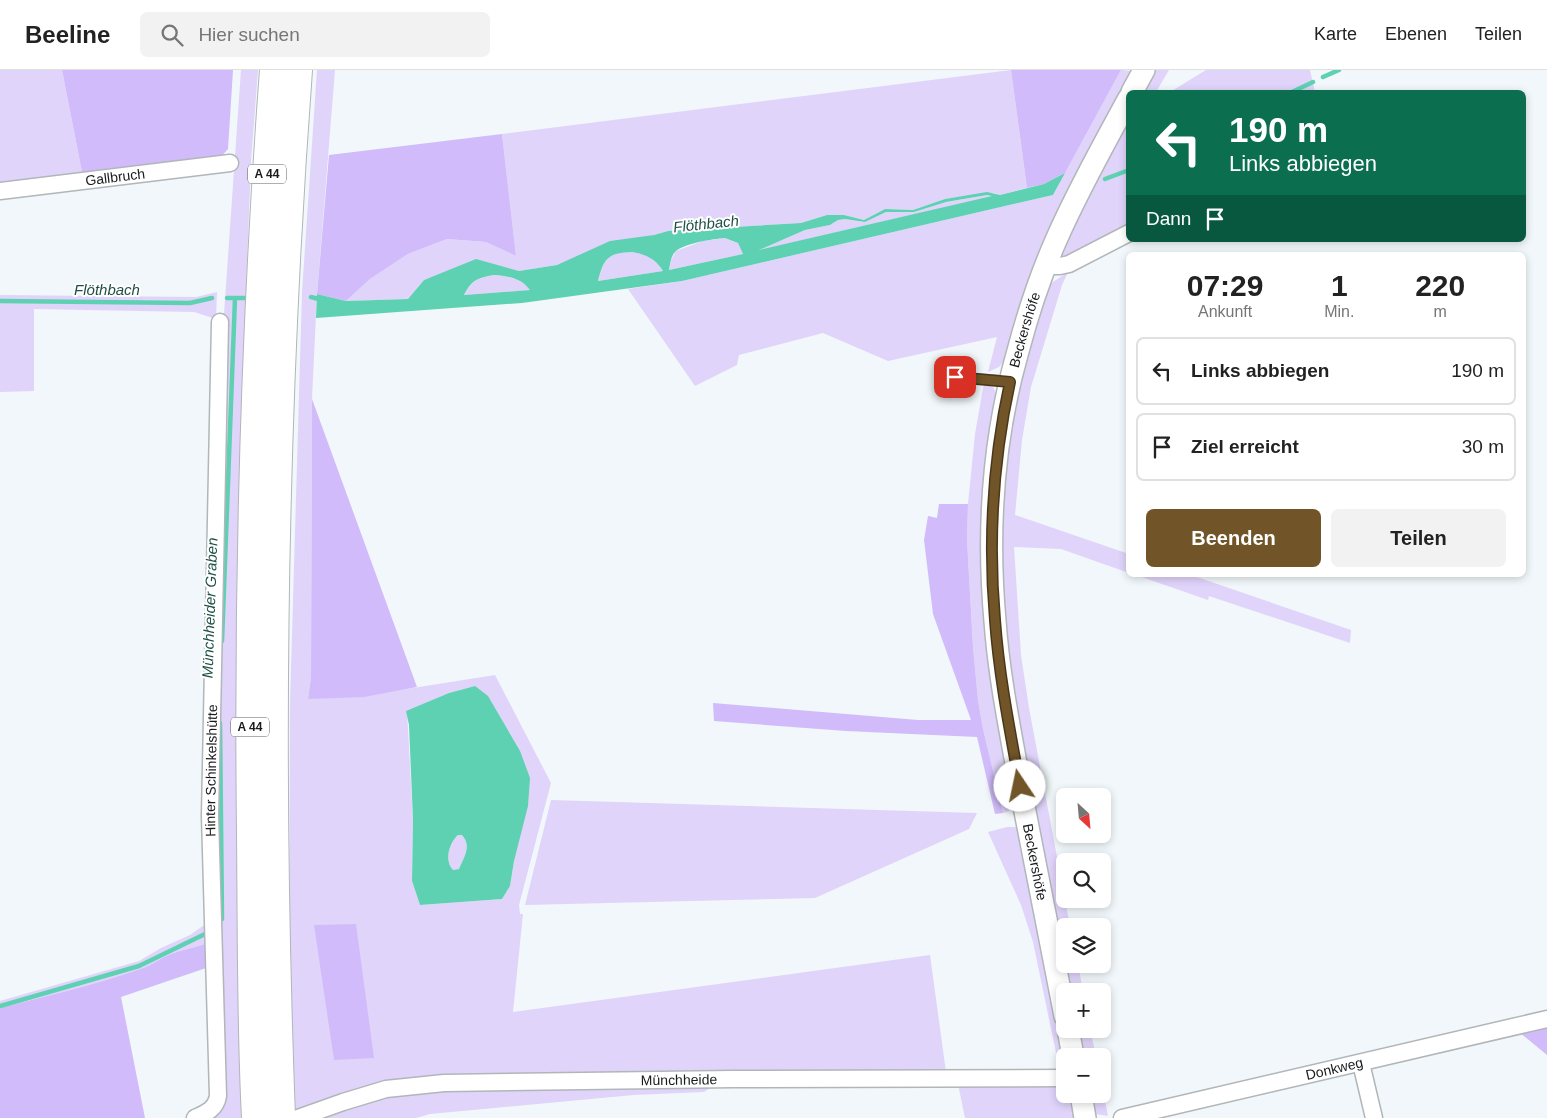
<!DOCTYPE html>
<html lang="de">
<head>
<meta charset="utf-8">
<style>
  body { margin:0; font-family:Helvetica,sans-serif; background:#f2f2f2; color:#222; height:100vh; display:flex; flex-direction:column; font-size:19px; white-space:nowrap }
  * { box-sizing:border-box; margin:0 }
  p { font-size:16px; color:#767676 }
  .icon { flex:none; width:28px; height:28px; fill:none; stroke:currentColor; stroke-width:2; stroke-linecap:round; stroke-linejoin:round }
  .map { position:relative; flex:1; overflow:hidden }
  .panel { position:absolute; left:1126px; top:182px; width:400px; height:325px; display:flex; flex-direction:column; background:#fff; border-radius:8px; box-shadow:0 2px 8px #0003 }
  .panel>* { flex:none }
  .guide { position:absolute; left:1126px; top:20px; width:400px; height:152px; border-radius:8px; box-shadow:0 2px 8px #0003; background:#0b6e4f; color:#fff; overflow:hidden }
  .needle { width:32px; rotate:154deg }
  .fabs { position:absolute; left:1056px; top:718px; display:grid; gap:10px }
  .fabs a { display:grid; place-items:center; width:55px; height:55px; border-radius:8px; background:#fff; box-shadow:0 2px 8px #0003; font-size:25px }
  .pin { position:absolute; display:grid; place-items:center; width:42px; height:42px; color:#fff; margin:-21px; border-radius:10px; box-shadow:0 2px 8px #0006 }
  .me { position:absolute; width:55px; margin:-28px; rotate:349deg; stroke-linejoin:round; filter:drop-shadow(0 0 4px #0008) }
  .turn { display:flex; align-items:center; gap:18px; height:105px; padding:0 20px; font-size:22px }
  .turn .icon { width:65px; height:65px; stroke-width:2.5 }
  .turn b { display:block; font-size:35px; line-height:42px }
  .then { display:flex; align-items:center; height:48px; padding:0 20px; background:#0003; gap:10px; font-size:19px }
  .eta { display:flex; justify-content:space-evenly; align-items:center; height:85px; text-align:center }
  .eta b { font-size:30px; font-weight:800; line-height:35px }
  .primary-button { display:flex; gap:10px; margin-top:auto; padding:10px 20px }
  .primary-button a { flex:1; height:58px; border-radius:8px; background:#715528; color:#fff; font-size:20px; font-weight:800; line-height:58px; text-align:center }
  .primary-button a+a { background:#f2f2f2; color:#222 }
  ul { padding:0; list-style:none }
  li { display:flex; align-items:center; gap:15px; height:68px; margin:0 10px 8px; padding:0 10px; border:2px solid #e0e0e0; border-radius:8px }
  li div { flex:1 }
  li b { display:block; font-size:19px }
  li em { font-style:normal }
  header { display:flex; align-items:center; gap:30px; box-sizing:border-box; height:70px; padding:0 25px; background:#fff; border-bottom:1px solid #e0e0e0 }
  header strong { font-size:24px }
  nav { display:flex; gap:28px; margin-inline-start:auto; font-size:18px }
  .search { width:350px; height:45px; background:#f2f2f2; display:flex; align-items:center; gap:12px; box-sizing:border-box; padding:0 18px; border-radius:8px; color:#767676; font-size:19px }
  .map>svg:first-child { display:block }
  .green { fill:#e0d4fa; fill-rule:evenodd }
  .forest { fill:#d1bbfb }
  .water { fill:#5dd1b2; fill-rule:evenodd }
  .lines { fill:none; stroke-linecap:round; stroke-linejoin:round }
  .stream { stroke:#5dd1b2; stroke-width:4.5 }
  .service-casing { stroke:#b1b6b9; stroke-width:11 }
  .minor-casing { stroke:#b1b6b9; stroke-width:19 }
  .tertiary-casing { stroke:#b1b6b9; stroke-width:24 }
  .motorway-casing { stroke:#b1b6b9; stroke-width:30 }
  .service { stroke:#fff; stroke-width:9 }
  .minor { stroke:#fff; stroke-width:16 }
  .tertiary { stroke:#fff; stroke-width:21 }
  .motorway { stroke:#fff; stroke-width:28 }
  .route-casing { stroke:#49371a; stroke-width:12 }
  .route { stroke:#715528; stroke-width:9 }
  .labels { text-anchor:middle; stroke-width:4; stroke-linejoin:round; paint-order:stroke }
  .shield { fill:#fff; stroke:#5d5f60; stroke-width:1 }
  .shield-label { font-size:12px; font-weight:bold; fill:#181a1c }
  .street-label { font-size:14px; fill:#181a1c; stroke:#fff }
  .water-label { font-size:15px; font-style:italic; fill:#1f5043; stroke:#fff }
</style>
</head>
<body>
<header>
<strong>Beeline</strong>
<div class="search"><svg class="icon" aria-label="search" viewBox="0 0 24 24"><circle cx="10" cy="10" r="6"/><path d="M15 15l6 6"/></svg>Hier suchen</div>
<nav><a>Karte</a><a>Ebenen</a><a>Teilen</a></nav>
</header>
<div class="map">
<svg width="1547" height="1048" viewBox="0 0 1547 1048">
  <rect width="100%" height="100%" fill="#f1f7fa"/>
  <path class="green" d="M0,0H62L83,107L0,117Z
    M241,0H258L251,91L246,220L238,619L246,1048H206L221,1041L222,1033L214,779L228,252L224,244Z
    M317,0H335L317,224L312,329L311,607L308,629L394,621L495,605L551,713L519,835L520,844H523L513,942L930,885L946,1002L439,1004L387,1013L333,1042L399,1024L444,1016L714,1015L704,1022L634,1025L430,1044L416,1048H294L289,976L290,634L302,222ZM475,616L514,791L510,816L502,829L420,835L412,811L413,750L407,641L449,623Z
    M1011,0L1027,118L1000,125L993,123L945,129L913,140L885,139L864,150L844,145H827L801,153L668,161L580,186L557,195L519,201L476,190L424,210L408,229L346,231L370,209L408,184L447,169L486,172L516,186L502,64Z
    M1121,0L1132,1L1066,125L1006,289L999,297L988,302L997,267L888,291L823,263L739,285L737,295L695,316L628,219L682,211L1053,125Z
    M1151,0H1169L1156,22H1138Z
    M1206,0H1310L1315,22H1170Z
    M1129,39V158L1074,186L1063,187L1061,181Z
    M987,125L994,126L756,181L805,160L830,155L838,150L845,149L865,152L886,142H914L946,132Z
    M725,168L738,173L743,184L669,200L671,190L676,181L703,171Z
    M632,182C646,184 656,189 663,201L598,211C605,188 607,183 632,182Z
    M1068,202L1062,215L1031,317L1022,370L1015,445L1129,484V503L1061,479L1014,477L1021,585L1029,638L1070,856H1065V894H1078L1083,921H1070L1005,581L1000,441L1012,328L1047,216Z
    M494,205C509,206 521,209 531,220L464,225C473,210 477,208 494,205Z
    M217,222L216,249L194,242L34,239V321L0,322V225L196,227Z
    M984,313L993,317L997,325L989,386L1014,733L1009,741L1003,743L983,659L978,630L973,577L967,470L968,434L975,364Z
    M1136,505H1191L1351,560L1350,573L1209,526L1208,530Z
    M551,730L977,743L969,759L815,828L525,835Z
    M1007,757H1017L1023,767L1065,986V998L1060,1002L1033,872L1021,835L988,762Z
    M458,765H462C472,776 464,787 459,799L453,800C444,791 449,773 458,765Z
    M210,851L211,872C198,877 184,879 171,884C160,888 151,896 140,899C94,915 47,926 0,938V931L139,891L161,878L190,865Z
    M1077,959H1090L1096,986H1082Z
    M958,1014H1065V1024H1074L1078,1048H965Z
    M1103,1020L1108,1046L1095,1044L1093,1042L1090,1024H1102Z"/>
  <path class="forest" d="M62,0H233L228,79L217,91L83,107Z
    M1011,0H1121L1065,103L1044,114L1027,118Z
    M502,64L516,186L486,172L447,169L408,184L370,209L346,231L317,224L329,85Z
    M312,329L417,617L364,627L308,629L311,607Z
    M939,434H968L967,470L973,577L978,630L983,659L1003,743L995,744L977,667L846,661L714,651L713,633L918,650H971L933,544L924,470L928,446L937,448Z
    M356,854L374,988L334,990L314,855Z
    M211,872L212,896L121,927L145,1048H0V938C47,926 94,915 140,899C151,896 160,888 171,884C184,879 198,877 211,872Z
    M1547,956V985L1519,962Z"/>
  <path class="water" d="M1065,103L1053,125L682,211L522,233L316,248L317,224L346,231L408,229L424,210L476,189L519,201L557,195L610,171L654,165L668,161L801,153L827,145H844L864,150L885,139L913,140L945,129L987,122L1000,125L1044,114ZM987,125L992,126L759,180L805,160L830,155L838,150L845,149L865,152L886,142H914L946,132ZM725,168L738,173L743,184L669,200C670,194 671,186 675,182C684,173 713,169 725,168ZM632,182C645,184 656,189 663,201L598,211C604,188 608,183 632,182ZM494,205C508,206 521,208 530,220L464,225C472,210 477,208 494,205Z
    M475,616L488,626L520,681L530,708L528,736L514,791L510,816L502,829L420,835L412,811L413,750L409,655L406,641L449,623ZM458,765H462C472,776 464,787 459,799L453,800C444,791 449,773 458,765Z"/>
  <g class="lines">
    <path class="stream" d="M1323,7L1339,0
      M1292,22L1313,12
      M1105,109L1129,100
      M311,227L322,230
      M227,228H245
      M0,231L190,233L212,228
      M222,571L235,228
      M220,653L222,849
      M0,936L139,896L205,864"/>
    <g class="service-casing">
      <path id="service" d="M955,307L1010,311"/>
    </g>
    <g class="minor-casing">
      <g id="minor">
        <path id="s1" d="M0,121L230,93"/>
        <path d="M1046,196H1060L1069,194L1129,163"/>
        <path d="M1361,993L1374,1048"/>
        <path id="s2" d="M195,1048C206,1043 216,1039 218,1026L210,746L220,252"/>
        <path id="s3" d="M298,1048L343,1032L386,1019L444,1013L733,1009L1065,1008"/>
        <path id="s4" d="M1122,1048L1547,949"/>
      </g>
    </g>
    <g class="tertiary-casing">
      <g id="tertiary">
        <path d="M1132,22L1144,0"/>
        <path id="s5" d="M1065,946C1050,871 1035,796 1021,721C1011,664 999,608 995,551C987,461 993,368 1018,281C1028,243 1041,204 1057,168C1078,120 1104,74 1129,28"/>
        <path d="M1068,959L1073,986"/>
        <path d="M1081,1024L1085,1048"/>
      </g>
    </g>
    <g class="motorway-casing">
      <path id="motorway" d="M256,1048C251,953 252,858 251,764C248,509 255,254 274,0
        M281,1048C268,699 272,348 298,0"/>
    </g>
    <use href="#service" class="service"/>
    <use href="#minor" class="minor"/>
    <use href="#tertiary" class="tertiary"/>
    <use href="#motorway" class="motorway"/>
  </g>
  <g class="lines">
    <g class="route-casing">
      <path id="route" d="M955,307L1010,312C993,390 988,470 995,550C999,606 1010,661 1020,716"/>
    </g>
    <use href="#route" class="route"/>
  </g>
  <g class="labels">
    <g class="shield">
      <rect x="248" y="94.5" width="38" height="19" rx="4"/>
      <rect x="231" y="647.5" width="38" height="19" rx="4"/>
    </g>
    <g class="shield-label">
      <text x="267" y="108">A 44</text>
      <text x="250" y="661">A 44</text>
    </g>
    <g class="street-label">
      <text dy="5" stroke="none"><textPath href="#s1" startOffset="116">Gallbruch</textPath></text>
      <text dy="5" stroke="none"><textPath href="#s5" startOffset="696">Beckershöfe</textPath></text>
      <text dy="5" stroke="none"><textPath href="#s2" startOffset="359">Hinter Schinkelshütte</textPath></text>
      <text transform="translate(1035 792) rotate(79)" y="5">Beckershöfe</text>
      <text dy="5" stroke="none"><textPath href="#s4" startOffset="218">Donkweg</textPath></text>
      <text dy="5" stroke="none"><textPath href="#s3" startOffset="386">Münchheide</textPath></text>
    </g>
    <g class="water-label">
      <text transform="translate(706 154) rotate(-6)" y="5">Flöthbach</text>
      <text x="107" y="225">Flöthbach</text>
      <text transform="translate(210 538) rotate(-88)" y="5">Münchheider Graben</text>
    </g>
  </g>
</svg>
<div class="fabs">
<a><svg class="needle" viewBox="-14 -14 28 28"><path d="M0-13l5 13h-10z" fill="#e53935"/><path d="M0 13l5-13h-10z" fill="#767676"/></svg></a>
<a><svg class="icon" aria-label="search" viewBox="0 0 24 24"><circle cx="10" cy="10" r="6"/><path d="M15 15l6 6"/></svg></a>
<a><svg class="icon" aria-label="layers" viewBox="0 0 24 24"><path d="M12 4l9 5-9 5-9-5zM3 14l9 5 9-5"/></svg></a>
<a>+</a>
<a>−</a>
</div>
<div class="pin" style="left:955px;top:307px;background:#d93025"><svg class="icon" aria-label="arrive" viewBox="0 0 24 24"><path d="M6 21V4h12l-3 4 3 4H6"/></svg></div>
<svg class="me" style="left:1020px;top:716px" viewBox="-20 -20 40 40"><circle r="19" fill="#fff"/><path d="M0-13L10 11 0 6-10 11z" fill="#715528"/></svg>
<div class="guide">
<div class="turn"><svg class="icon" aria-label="left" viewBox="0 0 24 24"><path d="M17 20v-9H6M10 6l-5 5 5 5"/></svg><div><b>190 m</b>Links abbiegen</div></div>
<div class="then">Dann<svg class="icon" aria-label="arrive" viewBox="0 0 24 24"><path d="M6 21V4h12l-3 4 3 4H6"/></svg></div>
</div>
<section class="panel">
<div class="eta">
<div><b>07:29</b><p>Ankunft</p></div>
<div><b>1</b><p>Min.</p></div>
<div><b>220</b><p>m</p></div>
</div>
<ul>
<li><svg class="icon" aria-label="left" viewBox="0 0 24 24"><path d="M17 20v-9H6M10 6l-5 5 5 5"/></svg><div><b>Links abbiegen</b></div><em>190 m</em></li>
<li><svg class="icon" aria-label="arrive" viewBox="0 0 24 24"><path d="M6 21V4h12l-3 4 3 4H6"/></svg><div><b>Ziel erreicht</b></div><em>30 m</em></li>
</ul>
<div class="primary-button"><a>Beenden</a><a>Teilen</a></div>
</section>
</div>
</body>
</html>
